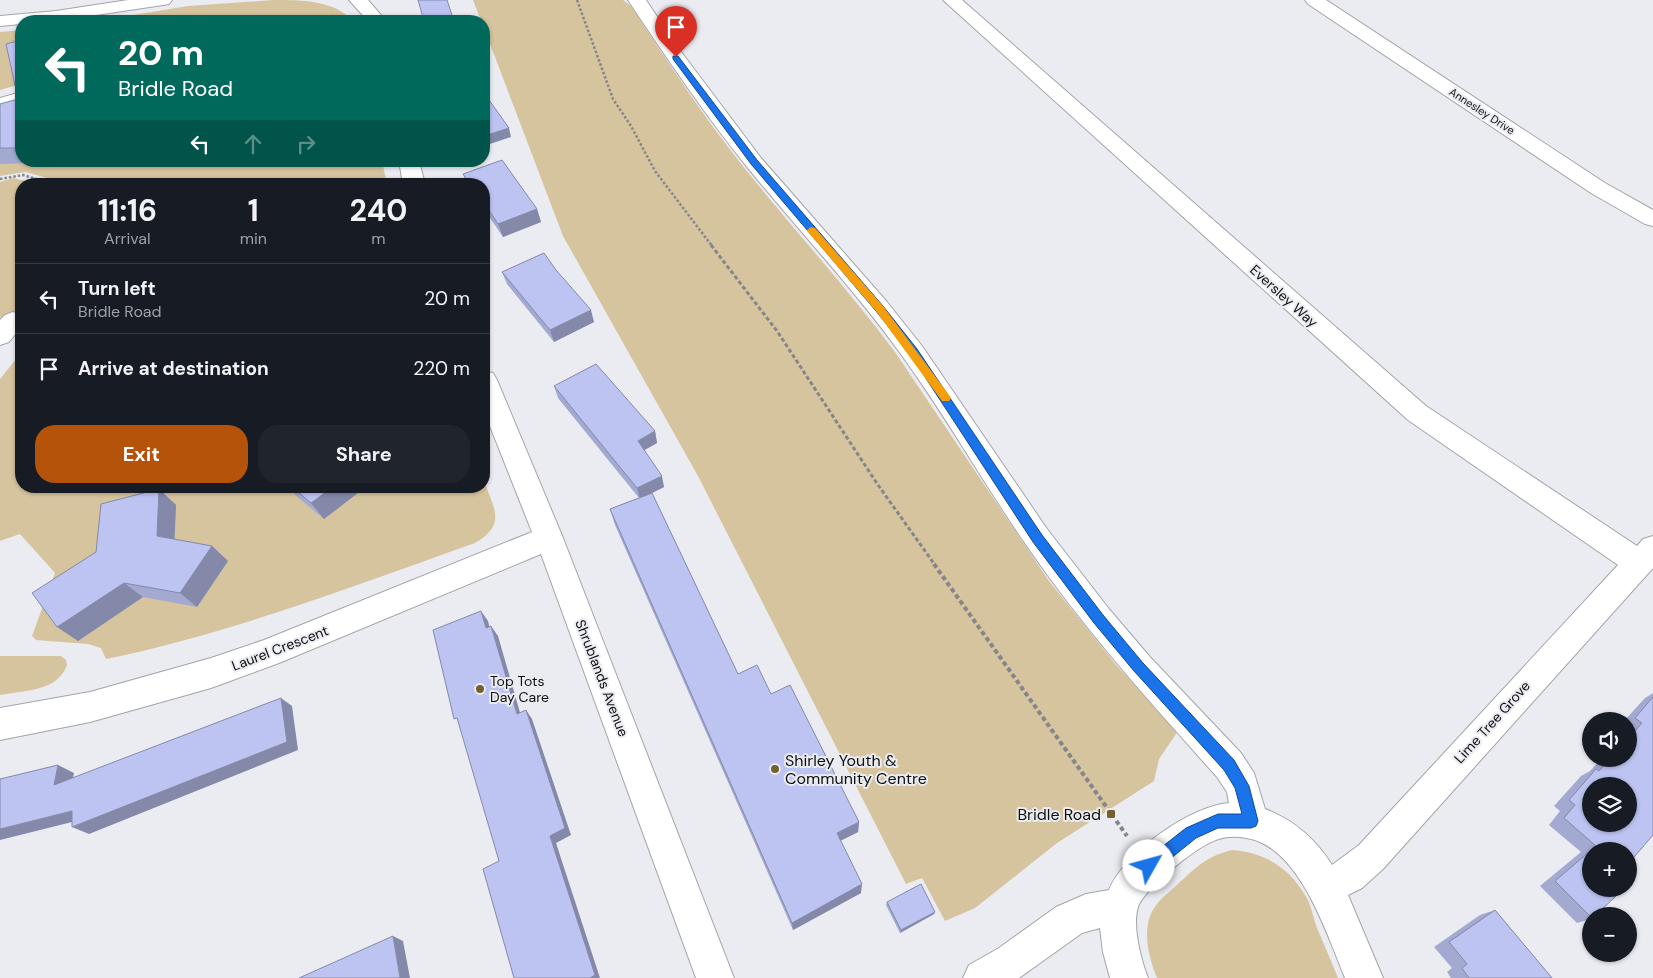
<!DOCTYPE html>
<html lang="en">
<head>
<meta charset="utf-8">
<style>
  body { margin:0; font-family:"DM Sans",sans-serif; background:#20242c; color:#f1f3f6; height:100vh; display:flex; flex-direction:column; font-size:19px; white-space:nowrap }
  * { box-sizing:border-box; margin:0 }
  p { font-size:16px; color:#9ea1a6 }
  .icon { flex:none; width:28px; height:28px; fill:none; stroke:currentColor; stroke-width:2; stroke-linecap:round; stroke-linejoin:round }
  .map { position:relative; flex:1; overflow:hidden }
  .drawer { position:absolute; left:15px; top:178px; width:475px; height:315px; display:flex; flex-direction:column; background:#171b24; border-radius:20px; box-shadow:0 1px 4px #0004 }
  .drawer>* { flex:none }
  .hud { position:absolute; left:15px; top:15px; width:475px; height:152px; border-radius:20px; box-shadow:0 1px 4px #0004; background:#00695c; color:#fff; overflow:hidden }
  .controls { position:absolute; left:1582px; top:712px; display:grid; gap:10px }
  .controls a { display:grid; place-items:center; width:55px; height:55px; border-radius:50%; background:#171b24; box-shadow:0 1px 4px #0004; font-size:25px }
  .pin { position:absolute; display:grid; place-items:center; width:42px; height:42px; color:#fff; margin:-51px -21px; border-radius:50% 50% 50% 0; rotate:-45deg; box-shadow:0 0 5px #0007 }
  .pin .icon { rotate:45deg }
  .me { position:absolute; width:55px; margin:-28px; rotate:52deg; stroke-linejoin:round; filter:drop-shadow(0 0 4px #0008) }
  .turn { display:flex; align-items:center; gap:18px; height:105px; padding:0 20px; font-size:22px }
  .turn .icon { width:65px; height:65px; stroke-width:2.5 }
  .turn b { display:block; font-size:35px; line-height:42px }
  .lanes { display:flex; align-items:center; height:48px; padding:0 20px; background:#0003; justify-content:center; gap:25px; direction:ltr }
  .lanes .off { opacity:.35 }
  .eta { display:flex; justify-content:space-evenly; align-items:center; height:85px; text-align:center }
  .eta b { font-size:30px; font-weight:700; line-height:35px }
  .button { display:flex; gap:10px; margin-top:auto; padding:10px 20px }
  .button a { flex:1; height:58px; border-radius:20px; background:#b45309; color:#fff; font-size:20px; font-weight:700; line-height:58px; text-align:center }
  .button a+a { background:#20242c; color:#f1f3f6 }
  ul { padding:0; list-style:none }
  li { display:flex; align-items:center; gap:15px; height:70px; padding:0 20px; border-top:1px solid #363941 }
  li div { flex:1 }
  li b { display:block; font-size:19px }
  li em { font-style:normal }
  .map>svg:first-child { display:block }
  .green { fill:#d6c49e }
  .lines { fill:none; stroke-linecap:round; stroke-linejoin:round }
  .minor-casing { stroke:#a3a4a8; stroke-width:2 }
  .path-far2 { stroke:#858689; stroke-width:2.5; stroke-dasharray:2.5 2; stroke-linecap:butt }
  .path-far1 { stroke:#858689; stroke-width:3; stroke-dasharray:4 2.5; stroke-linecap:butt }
  .path { stroke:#858689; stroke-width:4; stroke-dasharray:4.5 3; stroke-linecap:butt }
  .minor { fill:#fff; fill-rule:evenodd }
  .wall { fill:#a3a9d0 }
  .shaded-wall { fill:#8489a9 }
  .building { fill:#bdc4f2; stroke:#8489a9; fill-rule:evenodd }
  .route { fill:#1a73e8; stroke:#114b97 }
  .slow { fill:#f59e0b }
  .poi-dot { fill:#766030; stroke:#ebecf1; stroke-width:2 }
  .labels { text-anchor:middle; stroke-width:4; stroke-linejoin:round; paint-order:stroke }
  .far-street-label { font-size:11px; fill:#0d0e0f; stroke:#ebecf1 }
  .street-label { font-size:14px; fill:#0d0e0f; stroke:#ebecf1 }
  .poi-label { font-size:14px; fill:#0d0e0f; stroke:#ebecf1; text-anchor:start }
  .near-poi-label { font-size:16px; fill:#0d0e0f; stroke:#ebecf1; text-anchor:start }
</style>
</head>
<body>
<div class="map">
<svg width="1653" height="978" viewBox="0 0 1653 978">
  <rect width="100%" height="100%" fill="#ebecf1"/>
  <path class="green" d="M274,0C301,0 334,0 353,21H97L188,6Z
    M473,0H623L631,6C668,62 704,118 746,170C795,231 848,289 895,352L1049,581L1117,666L1178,731L1159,759L1154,781L1057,843L975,908L945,921L922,878L906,884L698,476L563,236L484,28V21H481Z
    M21,30V84L0,90V32Z
    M0,108L21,161H382L387,184H70L25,172L0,176Z
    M13,178L39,184H21V319L0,317V182Z
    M21,353V486H484V480C494,510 507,524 475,543C354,586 232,633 106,659L101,648L88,644L36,640L32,636L55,573L20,534L0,541V379Z
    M0,656H61L66,660L67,665C57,692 25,690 0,695Z
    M1232,850C1263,852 1289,867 1305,895C1311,904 1313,917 1317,928C1324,944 1331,961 1338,978H1157C1148,955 1140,925 1157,904C1163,896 1173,889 1180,882C1199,865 1206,857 1232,850Z"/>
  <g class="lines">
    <g class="minor-casing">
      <path id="minor" d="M128,0H172L169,4L163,5L56,21H21V24L0,26V16L56,11Z
        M349,0H368L386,21H368Z
        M628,0H646L676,45L761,158L887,302L922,346L1047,529L1109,609L1150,657L1241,753L1254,773L1265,809C1294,820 1315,838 1332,865L1359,845L1618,565L1408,420L943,0H962L1426,406L1637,546L1643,539L1653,536V568L1383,869L1362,888L1348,895L1383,978H1345C1328,937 1304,861 1260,842C1248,837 1231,835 1219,839C1199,844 1145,888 1138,907C1132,926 1141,960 1148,978H1110L1103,952L1100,928L1082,933L1019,978H963L969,965L999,948L1056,907L1086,894L1109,890C1124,853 1190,806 1229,803L1227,792L1217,777C1150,702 1084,629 1027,546C984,484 947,418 903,357C856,291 799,231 748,168C705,115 666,57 628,0Z
        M1305,0H1326L1605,183L1653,210V226L1645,224L1591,193L1308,4Z
        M21,92V104L0,110V98Z
        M399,161H419L425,184H403Z
        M13,312L21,315V327L9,342L0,345V320L5,315Z
        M484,371L493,373L497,380L563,538L734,978H696L541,554L279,663L211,688L90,722L0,740V708L90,692L211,658L264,640L532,532L484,411Z"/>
    </g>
    <path class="path-far2" d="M577,0L613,99L631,126L655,171L712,246
      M0,179L23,175L53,184"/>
    <path class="path-far1" d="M711,245L777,331L878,485L935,565"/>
    <path class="path" d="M934,564L1127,836"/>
    <use href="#minor" class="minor"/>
  </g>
  <path class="wall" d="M21,40V161H38L37,163L0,164V104L18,99Z
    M316,161H341L335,167Z
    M463,174L537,209L541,222L503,237L484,209V184H467Z
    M556,270L594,322L554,342L507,284L502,272Z
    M554,386L655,431L657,443L644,450L664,487L652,493L738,674L771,694L859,822L858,832L840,841L861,893L793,930L615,525L610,509L639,498L558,398Z
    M288,486H367L324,519L294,494Z
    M414,486H428V488Z
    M159,489L176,505L174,539L212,546L228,561L197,607L143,597L78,641L96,552Z
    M1653,693V835L1629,851L1591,916V919L1577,923L1540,886L1581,852L1549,825L1560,811L1554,806L1581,776L1590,771L1601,759H1629V721H1624L1645,698Z
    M887,902L935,912L934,914L900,933L886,905Z
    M1495,910L1552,978H1451L1447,972L1452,968L1434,947L1480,915Z"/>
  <path class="shaded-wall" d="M509,128L511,137L484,146V136Z
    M332,161H341L335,167Z
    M537,209L541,222L503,237L498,224Z
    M591,310L594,322L554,342L550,330Z
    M655,431L657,443L641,452L638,441Z
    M662,476L664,487L640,499L637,488Z
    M334,486H367L324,519L311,503Z
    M159,489L176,505L174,552L157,536Z
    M212,546L228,561L197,607L180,593Z
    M124,583L143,597L78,641L57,627Z
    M481,611L488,621L492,637L486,628Z
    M491,626L498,636L523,723L517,714Z
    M281,698L292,706L298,750L89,834L72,827Z
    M526,710L532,719L571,835L556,843L600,978H590L550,836Z
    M58,765L74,773L70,793L54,785Z
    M72,811L88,818L0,840V829Z
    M859,822L858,832L836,843L837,833Z
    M862,884L861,893L793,930L792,923Z
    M935,912L934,914L900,933L901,930Z
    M393,936L403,941L410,978H400Z"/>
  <path class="building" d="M418,0H447L454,21H424Z
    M21,40V148H0V104L18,99L6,44Z
    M484,93L509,128L484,136Z
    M502,160L537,209L498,224L484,203V184H470L463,174Z
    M544,253L556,270L591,310L550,330L502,272Z
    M596,364L655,431L638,441L662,476L637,488L554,386Z
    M291,486H334L311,503Z
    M159,489L157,536L212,546L180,593L124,583L57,627L32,593L96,552L101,504Z
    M652,493L738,674L757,665L771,694L790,685L859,822L837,833L862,884L792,923L610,509Z
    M481,611L486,628L491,626L517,714L526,710L565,828L550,836L595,975L590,978H514L483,869L499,861L457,718L454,719L433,630Z
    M1653,697V835L1629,863V851H1591V889H1610L1617,895L1595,916H1591V917L1555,881L1596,846L1564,818L1575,805L1569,800L1596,769L1599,771L1610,759H1629V738L1642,723L1635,718ZM1591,786H1629V824H1591Z
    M281,698L287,742L72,827V811L0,829V779L58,765L54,785Z
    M921,884L935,912L901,930L887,902Z
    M1495,910L1552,978H1469L1462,968L1467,964L1449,942Z
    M393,936L400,978H299Z"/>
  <path class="route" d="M673,56H678L757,160L883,306L917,349L1042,535L1103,615L1143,663L1234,760L1249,786L1258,821L1256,826L1251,828H1218L1196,838L1154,872L1149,874L1144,872L1141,866L1144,861L1186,828L1218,814H1242L1235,788L1224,770L1134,671L1094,623L1033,542L910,354L876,311L751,164L673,59Z"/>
  <path class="slow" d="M811,227L815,228L883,306L949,395L951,398L949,401H942L876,311L808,232L807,230Z"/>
  <g class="poi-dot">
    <circle cx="480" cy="689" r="5"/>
    <circle cx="775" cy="769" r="5"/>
    <rect x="1106" y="809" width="10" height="10" rx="2.5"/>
  </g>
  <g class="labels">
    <g class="far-street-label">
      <text transform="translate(1482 111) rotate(33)" y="4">Annesley Drive</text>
    </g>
    <g class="street-label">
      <text transform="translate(1284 296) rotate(42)" y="5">Eversley Way</text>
      <text transform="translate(280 648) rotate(-21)" y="5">Laurel Crescent</text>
      <text transform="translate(602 678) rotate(69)" y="5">Shrublands Avenue</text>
      <text transform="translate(1492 722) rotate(-48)" y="5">Lime Tree Grove</text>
    </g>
    <g class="poi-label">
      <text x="490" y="686">Top Tots<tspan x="490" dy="16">Day Care</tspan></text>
    </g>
    <g class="near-poi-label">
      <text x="785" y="766">Shirley Youth &amp;<tspan x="785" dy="18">Community Centre</tspan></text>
      <text x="1101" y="820" text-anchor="end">Bridle Road</text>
    </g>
  </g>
</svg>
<div class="controls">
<a><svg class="icon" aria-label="sound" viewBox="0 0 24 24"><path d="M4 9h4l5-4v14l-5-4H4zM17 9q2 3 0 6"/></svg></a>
<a><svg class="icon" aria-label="layers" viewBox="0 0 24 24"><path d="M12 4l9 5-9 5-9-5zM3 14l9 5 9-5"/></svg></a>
<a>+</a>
<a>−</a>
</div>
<div class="pin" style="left:676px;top:57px;background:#d93025"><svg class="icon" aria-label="arrive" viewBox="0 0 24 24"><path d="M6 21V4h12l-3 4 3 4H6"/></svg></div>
<svg class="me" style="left:1149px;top:866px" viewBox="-20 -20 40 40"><circle r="19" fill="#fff"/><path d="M0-13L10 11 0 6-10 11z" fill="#1a73e8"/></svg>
<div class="hud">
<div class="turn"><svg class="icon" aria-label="left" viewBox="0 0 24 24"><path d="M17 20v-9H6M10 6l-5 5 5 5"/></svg><div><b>20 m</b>Bridle Road</div></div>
<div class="lanes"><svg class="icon" aria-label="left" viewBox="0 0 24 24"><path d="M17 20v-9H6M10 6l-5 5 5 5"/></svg><svg class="icon off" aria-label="ahead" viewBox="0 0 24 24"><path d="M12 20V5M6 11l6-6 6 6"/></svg><svg class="icon off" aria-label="right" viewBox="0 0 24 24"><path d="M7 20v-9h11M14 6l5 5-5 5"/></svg></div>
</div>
<section class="drawer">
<div class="eta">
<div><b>11:16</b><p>Arrival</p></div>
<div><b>1</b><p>min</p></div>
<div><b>240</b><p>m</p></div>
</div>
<ul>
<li><svg class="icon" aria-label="left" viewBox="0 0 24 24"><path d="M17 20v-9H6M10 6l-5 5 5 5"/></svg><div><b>Turn left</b><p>Bridle Road</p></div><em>20 m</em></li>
<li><svg class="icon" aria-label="arrive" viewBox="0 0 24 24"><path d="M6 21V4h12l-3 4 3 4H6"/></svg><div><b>Arrive at destination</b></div><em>220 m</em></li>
</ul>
<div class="button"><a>Exit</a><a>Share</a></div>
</section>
</div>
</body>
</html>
